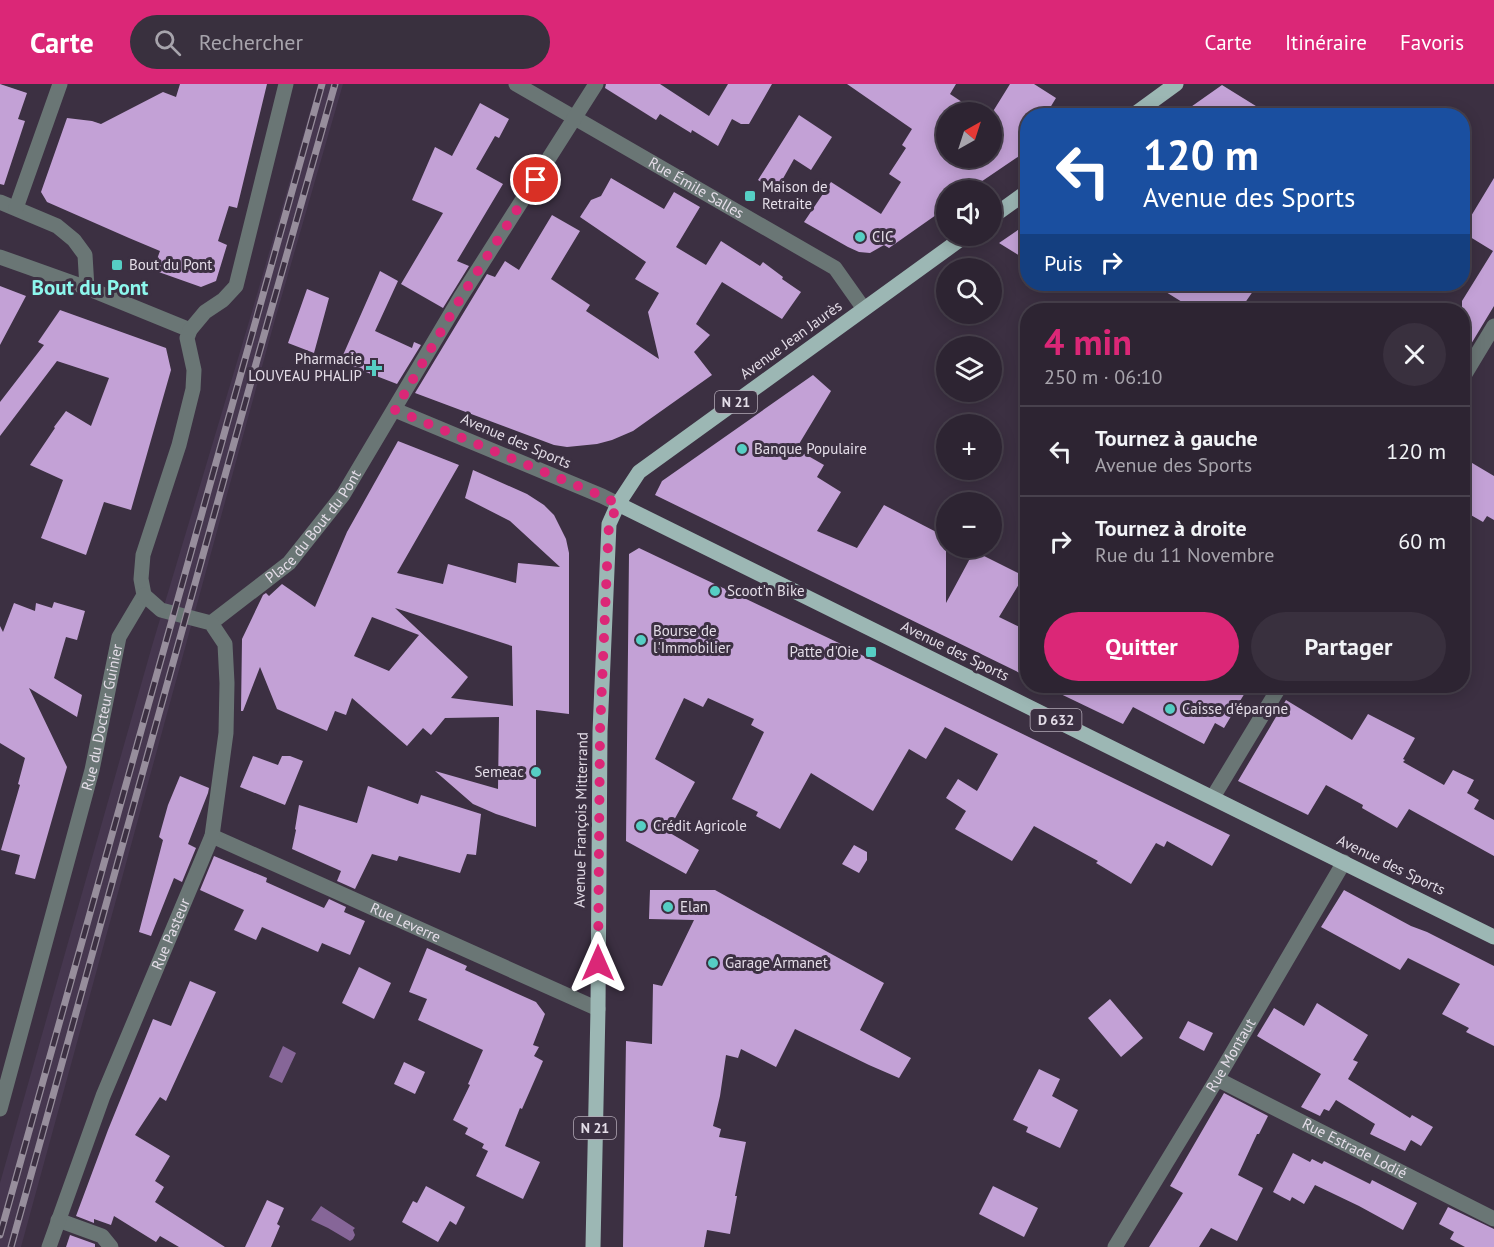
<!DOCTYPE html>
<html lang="fr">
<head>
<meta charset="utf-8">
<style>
  body { margin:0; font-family:"PT Sans",sans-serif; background:#39303e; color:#f1f3f6; height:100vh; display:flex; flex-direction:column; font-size:22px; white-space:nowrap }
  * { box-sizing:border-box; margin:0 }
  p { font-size:20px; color:#a7a4ac }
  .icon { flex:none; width:33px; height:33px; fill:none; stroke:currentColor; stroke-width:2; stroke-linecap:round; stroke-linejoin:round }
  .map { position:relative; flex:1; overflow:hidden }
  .panel { position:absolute; left:1020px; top:219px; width:450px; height:390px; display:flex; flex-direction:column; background:#2d2432; border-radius:24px; box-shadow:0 3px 15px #0003,0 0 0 2px #48414d }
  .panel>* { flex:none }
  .top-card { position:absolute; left:1020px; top:24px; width:450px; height:183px; border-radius:24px; box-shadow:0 3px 15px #0003,0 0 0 2px #48414d; background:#1a4fa0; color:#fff; overflow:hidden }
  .needle { width:39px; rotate:39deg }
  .controls { position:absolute; left:936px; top:18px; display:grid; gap:12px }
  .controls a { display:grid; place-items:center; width:66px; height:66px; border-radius:50%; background:#2d2432; box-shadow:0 3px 15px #0003,0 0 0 2px #48414d; font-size:30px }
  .pin { position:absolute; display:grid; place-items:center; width:51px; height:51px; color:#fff; margin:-26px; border:3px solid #fff; border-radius:50%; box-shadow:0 2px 6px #0007 }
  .me { position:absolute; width:66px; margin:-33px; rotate:0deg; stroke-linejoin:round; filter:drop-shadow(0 0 4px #0008) }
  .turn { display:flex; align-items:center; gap:21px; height:126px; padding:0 24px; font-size:27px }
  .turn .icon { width:78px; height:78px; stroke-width:2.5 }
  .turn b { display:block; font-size:42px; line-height:51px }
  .then { display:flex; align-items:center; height:57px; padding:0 24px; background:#0003; gap:12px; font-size:22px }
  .round { display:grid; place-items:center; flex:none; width:63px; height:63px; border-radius:32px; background:#39303e }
  .overview { display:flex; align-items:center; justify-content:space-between; height:102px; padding:0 24px }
  h1 { font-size:36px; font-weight:700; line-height:45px; color:#db2777 }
  .cta { display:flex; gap:12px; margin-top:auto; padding:12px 24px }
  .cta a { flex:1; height:69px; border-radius:36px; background:#db2777; color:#fff; font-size:24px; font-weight:700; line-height:69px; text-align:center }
  .cta a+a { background:#39303e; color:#f1f3f6 }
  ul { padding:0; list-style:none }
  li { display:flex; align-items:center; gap:18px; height:90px; padding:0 24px; border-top:2px solid #48414d }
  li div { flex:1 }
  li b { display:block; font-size:22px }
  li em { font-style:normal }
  header { display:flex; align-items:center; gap:36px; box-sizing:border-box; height:84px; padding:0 30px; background:#db2777; color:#fff }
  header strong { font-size:28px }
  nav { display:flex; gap:33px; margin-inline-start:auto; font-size:21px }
  .search { width:420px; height:54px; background:#39303e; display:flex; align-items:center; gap:15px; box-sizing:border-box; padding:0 21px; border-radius:33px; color:#a7a4ac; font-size:22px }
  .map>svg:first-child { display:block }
  .built { fill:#46374f }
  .water { fill:#866698 }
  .building { fill:#c3a1d6; fill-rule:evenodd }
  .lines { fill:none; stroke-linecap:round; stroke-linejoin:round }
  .minor { stroke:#6a7675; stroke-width:15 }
  .major { stroke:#9cb7b4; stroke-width:15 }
  .rail-casing { stroke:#978e9c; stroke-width:7 }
  .rail { stroke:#3c3042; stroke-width:4.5; stroke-dasharray:14; stroke-linecap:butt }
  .route { stroke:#db2777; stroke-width:10; stroke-dasharray:0 18 }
  .poi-dot { fill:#56cec4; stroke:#3c3042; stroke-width:2 }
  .labels { text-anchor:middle; stroke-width:6; stroke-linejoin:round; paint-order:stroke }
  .shield { fill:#3c3042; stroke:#b2a9b6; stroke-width:1.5 }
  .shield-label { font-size:14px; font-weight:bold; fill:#e4dde8 }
  .poi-label { font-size:15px; fill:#e4dde8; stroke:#3c3042; text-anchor:start }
  .street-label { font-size:15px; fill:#e4dde8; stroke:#3c3042 }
  .district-label { font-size:21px; font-weight:bold; fill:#8df7ed; stroke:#3c3042 }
</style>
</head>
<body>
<header>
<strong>Carte</strong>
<div class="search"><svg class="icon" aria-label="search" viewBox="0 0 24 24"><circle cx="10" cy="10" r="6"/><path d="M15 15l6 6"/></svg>Rechercher</div>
<nav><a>Carte</a><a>Itinéraire</a><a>Favoris</a></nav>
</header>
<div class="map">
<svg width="1494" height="1163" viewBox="0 0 1494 1163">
  <rect width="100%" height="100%" fill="#3c3042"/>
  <path class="built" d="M318,0H343L274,239L21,1163H0V1099L152,562L251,231Z"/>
  <path class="water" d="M283,962L296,969L282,999L269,993Z
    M321,1122L355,1144L353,1146L355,1151L353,1155L350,1157L328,1144L311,1136Z"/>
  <path class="building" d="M0,0L27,9L18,35L25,37L4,101L0,100Z
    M180,0H267L237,124L229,122L218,157L227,161L216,197L201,203L153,186L160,167L129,154L47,118L41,108L67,34L92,37L101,40L163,8L176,13Z
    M606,0H660L709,32L728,0H772L749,40H741L732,35L718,62L692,46L691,49L660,30L656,36L605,4Z
    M847,0H956L950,10L977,28H946V74H992V29L1010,0H1034L1056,14L1045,32H1028V66L969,106H946V124L889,164L884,161L870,169L859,168L848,163L804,138L831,98L881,130L901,98L889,90L906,64L902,61L912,45Z
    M1222,1L1272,32H1178Z
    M480,19L509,35L499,54L495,52L476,85L503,100L457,177L469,182L443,224L401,200L443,129L412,116L435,63L452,72Z
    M799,31L832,53L811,86L794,75L776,107L758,96Z
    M611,94L664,125L674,108L700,123L676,163L706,181L721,157L760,182L763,178L783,193L782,195L801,208L782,235L722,198L696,240L710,251L694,268L712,291L633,347L612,356L597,360L567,363L554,361L415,309L487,190L495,193L505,177L519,186L552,131L580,147L551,195L590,221L586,227L659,275L648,228L659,209L635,195L646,178L580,133L591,116L601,112Z
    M1494,94V222L1462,275V217L1493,167L1462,148V147Z
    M1028,139V177L999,159Z
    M380,187L398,197L375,247L412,264L414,258L421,261L397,300L340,278Z
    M1153,200H1258L1240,226H1195Z
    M0,202L26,212L0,261Z
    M307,205L329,214L314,269L288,259Z
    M60,226L166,264L171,286L131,426L104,418L86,471L41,454L63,396L30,381L55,344L54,343L66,327L91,342L109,294L57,277L0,352V318L44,261L38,258Z
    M813,291L831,307L796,365L824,381L817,393L841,408L817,447L857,464L884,421L946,453V519L974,467L1024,492L999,533L1028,547V593L655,411L662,397Z
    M398,357L459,381L397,489L443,500L448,480L516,499L518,479L560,483L510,437L465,414L473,386L527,410L544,421L554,431L566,455L569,469V630L536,626V743L496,730L473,720L435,687L498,705L499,633L445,634L431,651L423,644L407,662L352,614L346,631L335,627L327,647L277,625L260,583L243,627H241L242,555L263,511L266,509L269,512L282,500L315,523L347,448ZM395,524L512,562L513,622L451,614L468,593ZM372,533L419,551L389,587L354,572Z
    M1462,373L1494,392V436L1487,432L1483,438L1462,426Z
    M639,464L841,560L873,577L1230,751L1212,782L1167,757L1164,763L1156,759L1131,800L1096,779L1098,777L1034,742L1012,777L955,745L966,727L946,714L958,695L977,707L998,670L945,643L926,675L909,665L873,727L811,689L780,745L756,732L758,728L732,715L764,648L751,641L754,635L708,614L703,623L684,614L655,675L695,698L673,738L675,740L670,749L699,766L686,790L626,757L629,470Z
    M54,518L85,527L77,556L66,553L54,594L82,611L77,633L29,604L67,683L35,795L15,790L20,771L1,766L20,701L18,700L25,674L0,659V542L3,548L14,519L35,527L36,519L52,524Z
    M1044,602H1199L1214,610L1219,602H1249L1224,644L1215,639L1204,660L1133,623L1123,640Z
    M1286,616L1352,656L1368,630L1415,654L1403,675L1405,676L1403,678L1444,701L1453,686L1474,696L1467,709L1479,716L1474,725L1494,736V772L1409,725L1397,744L1362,724L1363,721L1326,701L1308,731L1238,697Z
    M253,672L278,681L282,672H290L303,677L285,721L240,703Z
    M180,692L209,704L208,709L188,760L196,764L182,798L174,794L151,852L139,848L163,756L159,753L168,721Z
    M368,702L418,720L421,711L481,730L476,771L467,770L460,789L399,772L397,777L372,770L355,805L337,797L341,787L292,765L296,746L295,745L299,721L357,739Z
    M854,761L867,768V776L859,789L842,780Z
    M214,772L267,794L266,798L324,824L329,815L346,823L344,828L365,837L350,871L322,859L318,868L262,843L256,856L234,846L244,826L200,806Z
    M650,806H715L884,899L860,946L911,974L899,994L869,981L795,945L776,983L741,965L738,974L726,971L720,1012L713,1042L721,1045L719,1053L746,1058L735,1112H737L730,1150L707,1146L704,1163H623L626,957L652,960L653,900L662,902L694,836L649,835Z
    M1344,806L1411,842L1427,848L1494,882V962L1466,948L1469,944L1442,930L1460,900L1408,874L1400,886L1321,843Z
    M427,864L467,882L465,886L536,918L545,930L533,961L539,963L534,972L543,977L522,1025L520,1024L505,1062L540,1078L523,1115L476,1092L488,1067L482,1064L484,1060L465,1050L468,1044L453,1036L470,1001L468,1000L483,966L418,936L427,915L409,908Z
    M359,883L391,899L374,935L342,919Z
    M190,897L216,908L166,1017L160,1013L135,1051L170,1072L155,1097L164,1103L155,1118L225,1163H179L160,1152L156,1158L114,1132L111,1141L94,1135V1139L76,1132L108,1046L153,935L171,942Z
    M1110,915L1143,954L1121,973L1088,934Z
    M1317,919L1368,951L1353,976L1358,978L1348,995L1410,1034L1412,1031L1433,1043L1421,1062L1411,1056L1405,1067L1370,1050L1375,1040L1336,1016L1329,1027L1324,1025L1320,1032L1301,1023L1321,990L1257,952L1274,924L1304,942Z
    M1188,937L1213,949L1204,967L1179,954Z
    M404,978L425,988L415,1010L394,1000Z
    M1039,985L1060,995L1052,1012L1078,1026L1060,1064L1026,1048L1028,1043L1013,1036Z
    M1224,1009L1268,1032L1259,1050H1257L1238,1091L1263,1104L1237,1157L1211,1144L1199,1163H1149L1183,1109L1170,1102Z
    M1293,1069L1310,1078L1312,1075L1322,1080L1324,1077L1370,1100L1372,1096L1417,1119L1403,1146L1359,1122L1315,1101L1304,1120L1292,1113L1290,1117L1273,1108Z
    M426,1102L465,1123L456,1141L450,1137L438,1158L402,1138L413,1117L417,1119Z
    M993,1102L1038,1124L1024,1153L979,1130Z
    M267,1116L284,1124L277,1140L280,1142L271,1163H245Z
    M1448,1123L1494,1145V1163H1465L1450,1155L1454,1148L1439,1140Z
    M70,1151L95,1160V1163H66Z"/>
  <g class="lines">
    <g class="minor">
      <path id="s1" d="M516,0L835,184L864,225"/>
      <path d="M0,118L57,142L74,156L85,171L87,204"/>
      <path d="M16,124L60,0"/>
      <path d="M0,173L87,204L190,246"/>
      <path d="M1462,295L1494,242"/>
      <path d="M395,326L602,412L618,420"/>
      <path id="s2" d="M211,539L289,479L343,411L460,214L596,0"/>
      <path d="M1213,713L1280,602"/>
      <path id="s3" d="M212,752L598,925"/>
      <path id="s4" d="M1217,995L1494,1135"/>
      <path id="s5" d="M0,1025L92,686L119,553L144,511L141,495L143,471L179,361L193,305L194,286L187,254L190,246L205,228L223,216L236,202L286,0"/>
      <path d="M58,1136L102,1152L111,1163"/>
      <path id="s6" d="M49,1163L103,1012L212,752L226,649L227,599L225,560L211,539L161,526L144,511"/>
      <path id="s7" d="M1115,1163L1217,995L1344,778"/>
    </g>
    <path class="major" d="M1132,32L1176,0
      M992,133L1028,107
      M618,420L1494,853
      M593,1163L598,925L600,647L609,440L618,420L639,388L965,152"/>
    <g class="rail-casing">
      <path id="rail" d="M0,1151L322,0
        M11,1163L259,269L335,0"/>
    </g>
    <use href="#rail" class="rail"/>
  </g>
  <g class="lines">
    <path class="route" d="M536,96L463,210L395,326L602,412L618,420L609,440L608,459L600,647L598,879"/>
  </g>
  <g class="poi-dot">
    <rect x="744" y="106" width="12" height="12" rx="3"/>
    <circle cx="860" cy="153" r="6"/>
    <rect x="111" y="175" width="12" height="12" rx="3"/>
    <path d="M371 275h6v6h6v6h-6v6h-6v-6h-6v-6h6z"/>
    <circle cx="742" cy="365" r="6"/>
    <circle cx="715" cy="507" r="6"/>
    <circle cx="641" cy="556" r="6"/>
    <rect x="865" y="562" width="12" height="12" rx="3"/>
    <circle cx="1170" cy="625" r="6"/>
    <circle cx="536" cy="688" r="6"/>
    <circle cx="641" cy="742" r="6"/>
    <circle cx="668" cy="823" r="6"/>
    <circle cx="713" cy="879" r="6"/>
  </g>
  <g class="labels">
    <g class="shield">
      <rect x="715" y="307" width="42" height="22" rx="4.5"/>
      <rect x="1030.5" y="625" width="51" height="22" rx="4.5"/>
      <rect x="574" y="1033" width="42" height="22" rx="4.5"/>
    </g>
    <g class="shield-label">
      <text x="736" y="323">N 21</text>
      <text x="1056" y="641">D 632</text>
      <text x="595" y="1049">N 21</text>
    </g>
    <g class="poi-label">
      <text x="762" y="108">Maison de<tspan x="762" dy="17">Retraite</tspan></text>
      <text x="872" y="158">CIC</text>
      <text x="129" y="186">Bout du Pont</text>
      <text x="362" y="280" text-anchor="end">Pharmacie<tspan x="362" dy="17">LOUVEAU PHALIP</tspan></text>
      <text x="754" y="370">Banque Populaire</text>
      <text x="727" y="512">Scoot'n Bike</text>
      <text x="653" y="552">Bourse de<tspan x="653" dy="17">l'Immobilier</tspan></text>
      <text x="859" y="573" text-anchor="end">Patte d'Oie</text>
      <text x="1182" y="630">Caisse d'épargne</text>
      <text x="524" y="693" text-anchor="end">Semeac</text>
      <text x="653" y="747">Crédit Agricole</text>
      <text x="680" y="828">Elan</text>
      <text x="725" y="884">Garage Armanet</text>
    </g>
    <g class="street-label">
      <text dy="5" stroke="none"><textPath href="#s1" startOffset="208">Rue Émile Salles</textPath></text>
      <text transform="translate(791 256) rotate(-36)" y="5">Avenue Jean Jaurès</text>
      <text transform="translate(516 357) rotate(23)" y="5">Avenue des Sports</text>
      <text dy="5" stroke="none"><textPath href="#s2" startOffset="142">Place du Bout du Pont</textPath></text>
      <text transform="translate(955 567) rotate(26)" y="5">Avenue des Sports</text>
      <text dy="5" stroke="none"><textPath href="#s5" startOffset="405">Rue du Docteur Guinier</textPath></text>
      <text transform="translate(581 736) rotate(-89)" y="5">Avenue François Mitterrand</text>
      <text transform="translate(1391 781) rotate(26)" y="5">Avenue des Sports</text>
      <text dy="5" stroke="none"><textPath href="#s3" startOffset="212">Rue Leverre</textPath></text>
      <text dy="5" stroke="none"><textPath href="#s6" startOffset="336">Rue Pasteur</textPath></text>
      <text dy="5" stroke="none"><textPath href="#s7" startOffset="224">Rue Montaut</textPath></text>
      <text dy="5" stroke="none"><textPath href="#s4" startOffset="154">Rue Estrade Lodié</textPath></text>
    </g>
    <g class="district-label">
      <text x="90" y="211">Bout du Pont</text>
    </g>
  </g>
</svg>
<div class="controls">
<a><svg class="needle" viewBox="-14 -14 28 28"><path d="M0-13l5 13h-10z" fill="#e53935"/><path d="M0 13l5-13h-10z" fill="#a7a4ac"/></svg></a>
<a><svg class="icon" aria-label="sound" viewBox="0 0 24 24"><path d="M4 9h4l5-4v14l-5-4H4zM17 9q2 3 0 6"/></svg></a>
<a><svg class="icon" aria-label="search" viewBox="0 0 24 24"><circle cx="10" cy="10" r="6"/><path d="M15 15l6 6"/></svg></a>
<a><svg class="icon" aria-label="layers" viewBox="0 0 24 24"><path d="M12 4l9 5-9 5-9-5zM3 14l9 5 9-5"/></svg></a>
<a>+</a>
<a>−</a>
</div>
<div class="pin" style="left:536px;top:96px;background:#d93025"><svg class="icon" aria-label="arrive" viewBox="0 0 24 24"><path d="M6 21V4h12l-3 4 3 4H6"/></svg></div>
<svg class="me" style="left:598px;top:879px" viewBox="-20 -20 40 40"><path d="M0-17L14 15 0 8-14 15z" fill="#db2777" stroke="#fff" stroke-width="4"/></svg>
<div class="top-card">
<div class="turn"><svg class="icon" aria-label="left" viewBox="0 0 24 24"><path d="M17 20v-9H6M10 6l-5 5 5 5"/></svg><div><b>120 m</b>Avenue des Sports</div></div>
<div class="then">Puis<svg class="icon" aria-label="right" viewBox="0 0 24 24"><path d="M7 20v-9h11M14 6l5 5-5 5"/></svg></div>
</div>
<section class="panel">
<div class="overview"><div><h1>4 min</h1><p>250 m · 06:10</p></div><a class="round"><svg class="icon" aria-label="close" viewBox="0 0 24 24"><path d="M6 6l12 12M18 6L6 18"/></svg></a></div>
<ul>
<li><svg class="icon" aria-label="left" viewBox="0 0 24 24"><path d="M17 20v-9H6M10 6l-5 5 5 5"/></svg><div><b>Tournez à gauche</b><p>Avenue des Sports</p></div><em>120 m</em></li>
<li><svg class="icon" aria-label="right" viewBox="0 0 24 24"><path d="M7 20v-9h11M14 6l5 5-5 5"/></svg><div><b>Tournez à droite</b><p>Rue du 11 Novembre</p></div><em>60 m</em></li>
</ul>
<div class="cta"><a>Quitter</a><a>Partager</a></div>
</section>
</div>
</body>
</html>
